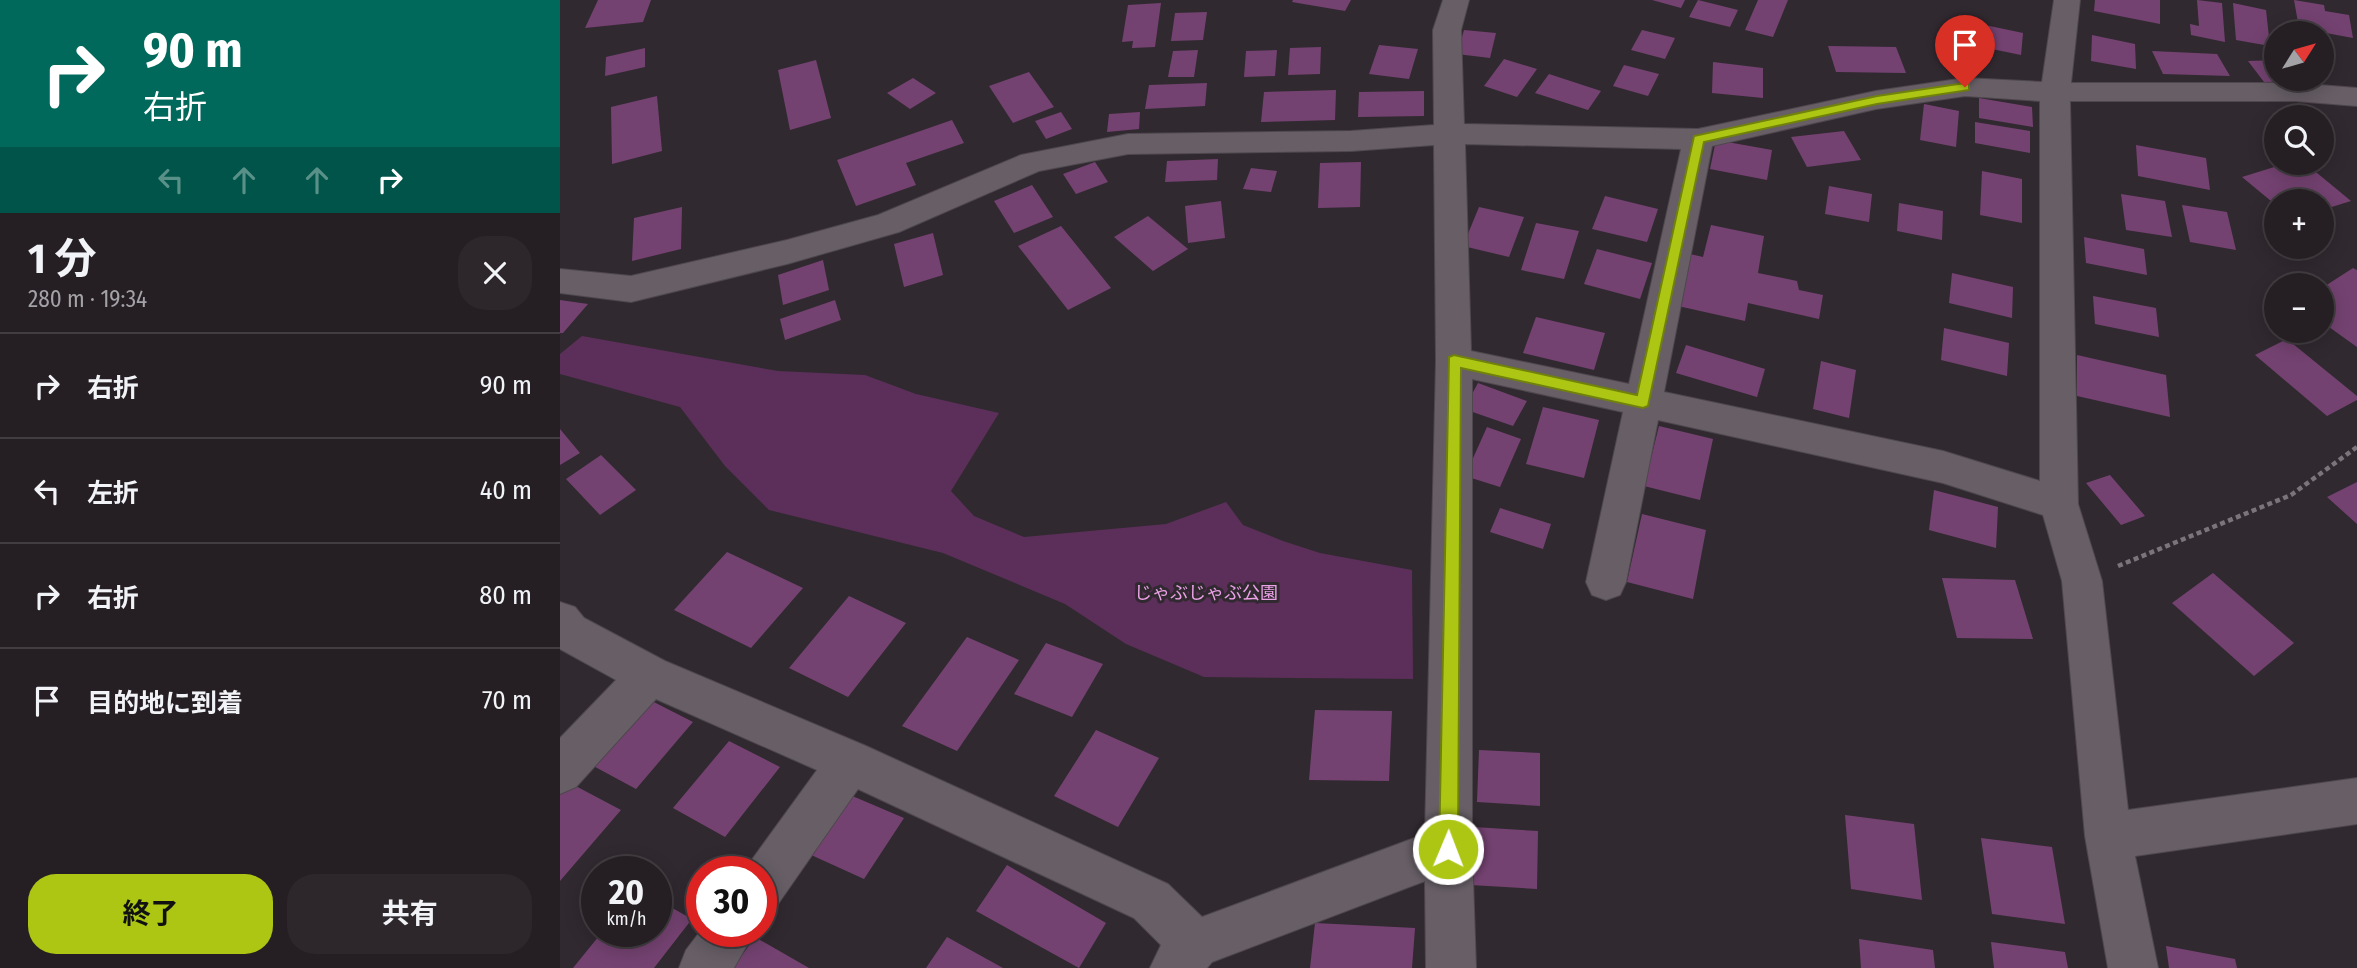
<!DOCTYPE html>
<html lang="ja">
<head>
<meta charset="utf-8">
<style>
  body { margin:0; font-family:"Fira Sans Condensed","Noto Sans JP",sans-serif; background:#2d272c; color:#f1f3f6; height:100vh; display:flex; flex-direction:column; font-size:26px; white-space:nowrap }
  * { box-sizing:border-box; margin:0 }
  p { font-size:23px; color:#a3a2a6 }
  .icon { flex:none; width:38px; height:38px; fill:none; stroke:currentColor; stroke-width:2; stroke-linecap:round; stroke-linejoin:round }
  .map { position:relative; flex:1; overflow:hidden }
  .panel { display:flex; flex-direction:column; background:#251f24; width:560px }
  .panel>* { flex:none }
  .banner { background:#00695c; color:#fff; overflow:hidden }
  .needle { width:46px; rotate:53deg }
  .buttons { position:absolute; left:1704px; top:21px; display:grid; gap:14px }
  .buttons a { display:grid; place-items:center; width:70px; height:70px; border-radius:50%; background:#251f24; box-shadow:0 4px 18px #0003,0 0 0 2px #423d41; font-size:35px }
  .speed { position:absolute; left:21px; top:856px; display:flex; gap:14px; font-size:35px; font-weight:700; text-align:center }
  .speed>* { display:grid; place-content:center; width:91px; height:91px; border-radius:50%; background:#251f24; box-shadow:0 4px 18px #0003,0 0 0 2px #423d41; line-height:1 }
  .speed small { font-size:18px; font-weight:400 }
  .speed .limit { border:10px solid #d22; background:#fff; color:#111 }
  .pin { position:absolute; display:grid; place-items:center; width:60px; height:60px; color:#fff; margin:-72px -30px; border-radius:50% 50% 50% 0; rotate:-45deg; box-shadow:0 0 7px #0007 }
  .pin .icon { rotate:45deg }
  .me { position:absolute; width:77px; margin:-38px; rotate:1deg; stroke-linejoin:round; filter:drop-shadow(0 0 5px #0008) }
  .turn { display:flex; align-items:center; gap:24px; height:147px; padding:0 28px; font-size:32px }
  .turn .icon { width:91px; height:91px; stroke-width:2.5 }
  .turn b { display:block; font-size:49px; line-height:60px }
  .lanes { display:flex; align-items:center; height:66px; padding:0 28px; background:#0003; justify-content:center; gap:35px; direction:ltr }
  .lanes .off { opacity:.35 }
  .round { display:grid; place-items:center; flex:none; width:74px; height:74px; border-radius:28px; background:#2d272c }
  .headline { display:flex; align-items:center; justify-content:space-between; height:119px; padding:0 28px }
  h1 { font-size:42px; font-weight:700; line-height:52px }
  .cta { display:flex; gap:14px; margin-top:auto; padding:14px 28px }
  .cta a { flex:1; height:80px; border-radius:28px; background:#acc613; color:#111; font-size:28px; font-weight:700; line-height:80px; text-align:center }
  .cta a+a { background:#2d272c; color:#f1f3f6 }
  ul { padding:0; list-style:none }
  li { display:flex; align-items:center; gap:21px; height:105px; padding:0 28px; border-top:2px solid #423d41 }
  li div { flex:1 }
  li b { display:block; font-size:26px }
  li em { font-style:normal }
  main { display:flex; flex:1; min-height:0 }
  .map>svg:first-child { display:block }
  .green { fill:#5b2f59 }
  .building { fill:#744271 }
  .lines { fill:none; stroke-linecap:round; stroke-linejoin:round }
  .minor-casing { stroke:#4e474d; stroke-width:2 }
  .path { stroke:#7b747a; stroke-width:4.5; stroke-dasharray:5 3.5; stroke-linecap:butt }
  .minor { fill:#675e66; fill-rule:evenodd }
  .route { fill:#acc613; stroke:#70810c; stroke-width:2 }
  .labels { text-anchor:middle; stroke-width:6; stroke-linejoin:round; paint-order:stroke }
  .park-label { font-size:18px; fill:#eba1e6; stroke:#312930 }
</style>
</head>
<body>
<main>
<section class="panel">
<div class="banner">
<div class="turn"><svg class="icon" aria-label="right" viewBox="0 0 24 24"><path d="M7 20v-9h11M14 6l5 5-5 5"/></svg><div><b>90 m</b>右折</div></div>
<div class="lanes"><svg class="icon off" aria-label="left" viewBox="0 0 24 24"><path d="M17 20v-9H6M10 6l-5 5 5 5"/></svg><svg class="icon off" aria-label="ahead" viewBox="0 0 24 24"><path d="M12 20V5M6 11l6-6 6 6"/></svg><svg class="icon off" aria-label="ahead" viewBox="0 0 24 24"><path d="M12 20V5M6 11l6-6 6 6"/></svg><svg class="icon" aria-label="right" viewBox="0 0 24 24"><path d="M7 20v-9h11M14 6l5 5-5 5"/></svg></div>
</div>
<div class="headline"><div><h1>1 分</h1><p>280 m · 19:34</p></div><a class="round"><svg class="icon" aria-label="close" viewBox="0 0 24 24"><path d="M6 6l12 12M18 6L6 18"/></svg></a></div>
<ul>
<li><svg class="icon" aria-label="right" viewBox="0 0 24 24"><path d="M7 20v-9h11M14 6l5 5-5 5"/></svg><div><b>右折</b></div><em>90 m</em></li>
<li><svg class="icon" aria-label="left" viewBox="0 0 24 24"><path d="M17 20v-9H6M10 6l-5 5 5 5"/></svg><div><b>左折</b></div><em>40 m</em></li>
<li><svg class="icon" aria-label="right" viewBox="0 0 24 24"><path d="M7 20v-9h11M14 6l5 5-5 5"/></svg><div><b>右折</b></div><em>80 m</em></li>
<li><svg class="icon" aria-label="arrive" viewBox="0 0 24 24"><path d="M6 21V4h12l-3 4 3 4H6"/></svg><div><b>目的地に到着</b></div><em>70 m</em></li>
</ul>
<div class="cta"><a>終了</a><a>共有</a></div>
</section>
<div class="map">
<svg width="1797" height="968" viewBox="0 0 1797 968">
  <rect width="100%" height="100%" fill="#312930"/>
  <path class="green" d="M22,336L218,371L305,375L356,394L439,413L391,491L414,516L464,537L606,524L666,502L683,525L723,541L760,553L852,570L853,679L644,677L566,644L505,604L383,553L209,510L165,466L120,407L0,374V354Z"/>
  <path class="building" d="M38,0H91L83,22L25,28Z
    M733,0H791L785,11L732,2Z
    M1092,0H1125L1121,8Z
    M1138,0L1178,10L1170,27L1129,17Z
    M1198,0H1228L1213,37L1185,30Z
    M1535,0H1600V24L1534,11Z
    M1637,0L1662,3L1665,42L1631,35L1630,24L1639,26Z
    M1734,0L1764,5L1765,11L1789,15L1793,38L1739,28Z
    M601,3L595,47L572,48L573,41L562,42L568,5Z
    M1673,3L1706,10L1710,46L1676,40Z
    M647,12L643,40L611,41L615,13Z
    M1425,25L1463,33L1461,55L1422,47Z
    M904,30L936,33L930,58L897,54Z
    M1082,30L1115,38L1105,59L1071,50Z
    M1532,35L1575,44L1576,69L1531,61Z
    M819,45L858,49L849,79L809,74Z
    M1268,46L1336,47L1346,73L1276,72Z
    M761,47L760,74L728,75L730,48Z
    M85,48V67L45,76L46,57Z
    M638,50L634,77H608L613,51Z
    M717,50L715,76L684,77L686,51Z
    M1592,51L1657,54L1670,76L1603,74Z
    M944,59L977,69L957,97L924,86Z
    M256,60L271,118L230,130L218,70Z
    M1717,60V79H1743L1745,81L1704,82L1688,61Z
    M1153,62L1203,68V98L1152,93Z
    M1064,65L1099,74L1088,96L1053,86Z
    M469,72L494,107L453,123L429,86Z
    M989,74L1041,91L1028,110L975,93Z
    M353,78L376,93L350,109L327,93Z
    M647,83L645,106L585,109L589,85Z
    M776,90L775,120L701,122L704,92Z
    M864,91V116L798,117L799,92Z
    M97,96L102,151L52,164L51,107Z
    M1419,98L1472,107L1473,127L1419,118Z
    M1364,104L1399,111L1396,147L1360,140Z
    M501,112L512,129L486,139L475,121Z
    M580,112L579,129L547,132L549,114Z
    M392,120L404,143L346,163L356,185L296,206L277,160Z
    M1415,122L1470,131V153L1415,143Z
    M1284,131L1301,160L1247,167L1231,137Z
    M1156,140L1212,150L1207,180L1150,169Z
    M1576,145L1646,158L1650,190L1578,176Z
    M658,159L657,180L605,182L607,161Z
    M535,162L548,182L516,194L503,174Z
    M801,162L800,207L758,208L760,163Z
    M1727,163H1745L1791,201L1762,210V201H1717V206L1682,177Z
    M691,168L717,171L711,192L683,189Z
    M1422,171L1462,179V223L1420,215Z
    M472,185L493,217L454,233L434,201Z
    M1269,186L1312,194L1309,222L1265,214Z
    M1561,194L1605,201L1612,237L1566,230Z
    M1045,196L1098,209L1087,242L1032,229Z
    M661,201L665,238L628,243L625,206Z
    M1339,203L1383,211L1382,240L1337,231Z
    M1622,205L1667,212L1676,250L1630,242Z
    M122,207L121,249L72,261L74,218Z
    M919,207L964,217L949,257L903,246Z
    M588,216L628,249L593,271L554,237Z
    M976,223L1019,231L1004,279L961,270Z
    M1151,225L1204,236L1198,273L1237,281L1239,290L1263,295L1259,319L1188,303L1185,321L1118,306L1130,254L1143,257Z
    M501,226L551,288L508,310L458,246Z
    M373,233L383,275L344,287L334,244Z
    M1524,237L1584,249L1587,275L1526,263Z
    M1037,249L1092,263L1080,299L1024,284Z
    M263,260L269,290L223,305L218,275Z
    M1793,268L1797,270V347L1762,322V288Z
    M1392,273L1453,287L1452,318L1389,303Z
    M1533,296L1596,308L1599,337L1535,324Z
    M0,300L28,304L3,333H0Z
    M275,300L281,320L225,340L220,319Z
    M976,317L1045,333L1034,370L963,353Z
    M1384,328L1449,343L1447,376L1381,360Z
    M1727,339L1797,396V400L1767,416L1695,355Z
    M1126,345L1205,369L1197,397L1116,373Z
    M1517,355L1606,375L1610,417L1517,396Z
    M1261,361L1296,370L1289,418L1253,409Z
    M918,383L967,401L953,426L904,409Z
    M983,407L1039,420L1024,478L966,464Z
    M1099,426L1153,439L1140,500L1084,486Z
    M927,427L961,439L940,487L905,476Z
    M0,429L20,453L0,465Z
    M41,455L76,490L40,515L6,479Z
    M1550,475L1585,516L1561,525L1526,483Z
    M1797,482V524L1767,497Z
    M1374,490L1438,507L1436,548L1369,530Z
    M940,508L991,524L983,549L930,532Z
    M1082,514L1146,530L1133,599L1067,582Z
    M167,552L243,588L191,648L114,610Z
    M1653,573L1734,643L1694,676L1612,603Z
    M1382,578L1455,580L1473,639L1397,638Z
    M289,596L346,623L288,697L229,668Z
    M407,637L459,660L397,751L342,726Z
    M486,643L543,664L512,717L454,694Z
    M84,697L133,722L76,789L26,762Z
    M755,710L832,711L829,781L749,780Z
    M536,730L599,758L558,827L494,796Z
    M169,741L220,767L165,837L113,808Z
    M919,750L980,753V806L917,802Z
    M10,783L61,810L0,881V794Z
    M290,795L344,818L304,879L249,854Z
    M1285,815L1354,824L1362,900L1291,889Z
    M914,827L978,831L977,889L911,885Z
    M1421,838L1492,847L1505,924L1432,914Z
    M447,865L546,923L519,968L416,911Z
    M96,899L132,919L94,968H13L43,931H96Z
    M755,923L855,928L852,968H750Z
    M195,937L249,968H173Z
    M387,937L443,968H366Z
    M1299,939L1373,950L1375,968H1301Z
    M1431,942L1505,952L1508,968H1434Z
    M1606,946L1675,959L1677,968H1609Z"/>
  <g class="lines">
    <g class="minor-casing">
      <path id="minor" d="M883,0H909L901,30L904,124L1138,129L1316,91L1405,78L1482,82L1494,0H1520L1511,83H1735L1797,88V106L1735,101H1510L1518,504L1542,581L1568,810L1797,778V824L1575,856L1598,968H1548L1525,836L1502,581L1483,515L1383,483L1098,420L1066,582L1060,595L1046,600L1032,595L1026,582L1063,412L912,379V849L916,968H866L865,881L652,962L647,968H590L601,945L574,918L298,789L218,904L201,911V872H183L257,770L96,699L16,787L0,794V738L56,680L0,649V602L15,607L24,618L105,661L306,746L608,884L642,917L865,834L876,361L874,145L791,151L568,154L479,171L339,232L227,264L71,302L0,293V269L71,276L227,240L318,215L461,155L568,134L791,131L874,125L873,30ZM1405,96L1480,101V481L1383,451L1104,392L1152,146L1316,109ZM905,144L1121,149L1069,384L911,351Z
        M142,929V931H195L174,968H119L126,950Z"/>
    </g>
    <path class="path" d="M1558,566L1731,495L1797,447"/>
    <use href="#minor" class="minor"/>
  </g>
  <path class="route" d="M1405,83L1409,84V90L1317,104L1144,142L1088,406L1083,408L901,368L898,849L895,855L888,858L881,855L879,849L889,357L894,355L1077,395L1134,136L1317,96Z"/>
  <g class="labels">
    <g class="park-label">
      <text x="646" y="599">じゃぶじゃぶ公園</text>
    </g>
  </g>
</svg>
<div class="buttons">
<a><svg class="needle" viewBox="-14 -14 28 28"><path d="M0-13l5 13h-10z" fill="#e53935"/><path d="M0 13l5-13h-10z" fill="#a3a2a6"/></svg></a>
<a><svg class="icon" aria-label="search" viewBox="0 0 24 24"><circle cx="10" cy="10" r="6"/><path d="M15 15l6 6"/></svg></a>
<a>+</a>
<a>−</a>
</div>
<div class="speed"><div>20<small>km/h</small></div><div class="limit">30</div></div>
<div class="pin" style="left:1405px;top:87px;background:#d93025"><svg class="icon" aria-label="arrive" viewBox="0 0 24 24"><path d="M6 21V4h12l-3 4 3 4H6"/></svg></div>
<svg class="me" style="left:888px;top:849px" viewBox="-20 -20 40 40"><circle r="17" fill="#acc613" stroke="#fff" stroke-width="3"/><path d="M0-11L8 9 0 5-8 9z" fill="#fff"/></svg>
</div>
</main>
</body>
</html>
